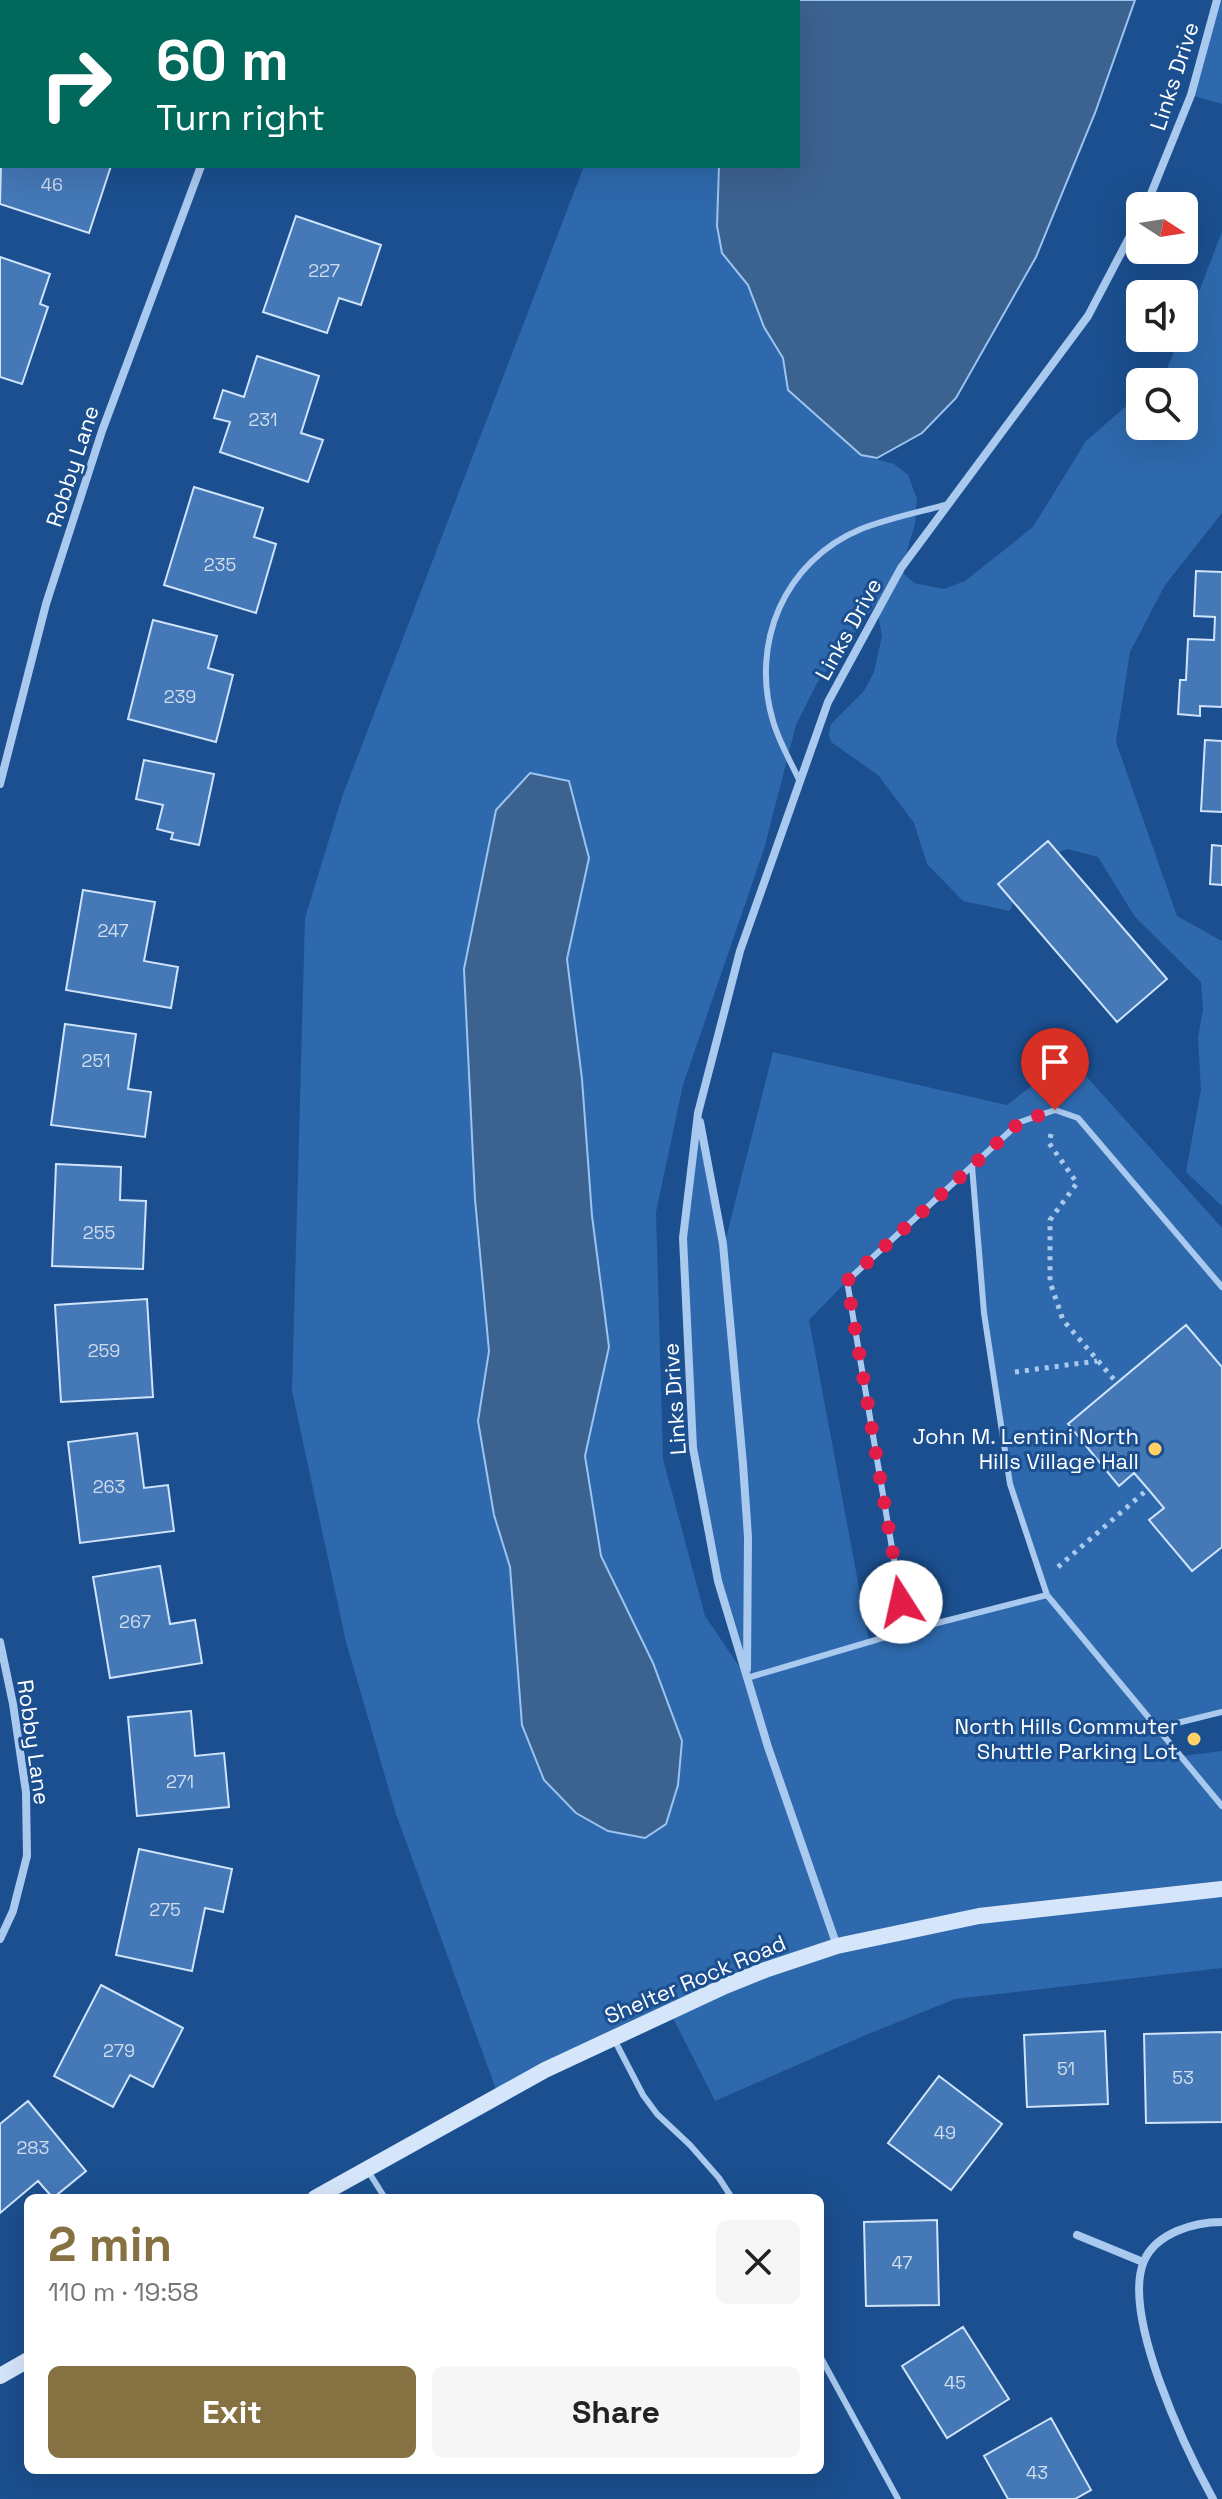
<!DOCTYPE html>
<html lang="en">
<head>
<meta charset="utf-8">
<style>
  body { margin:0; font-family:"Space Grotesk",sans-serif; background:#f6f6f6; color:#222; height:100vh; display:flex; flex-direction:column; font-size:30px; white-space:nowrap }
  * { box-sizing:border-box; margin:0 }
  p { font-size:26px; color:#767676 }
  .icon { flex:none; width:44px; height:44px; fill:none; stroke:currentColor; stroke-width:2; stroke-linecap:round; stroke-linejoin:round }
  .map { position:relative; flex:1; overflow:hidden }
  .drawer { position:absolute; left:24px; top:2194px; width:800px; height:280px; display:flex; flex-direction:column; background:#fff; border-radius:12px; box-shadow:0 8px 32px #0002 }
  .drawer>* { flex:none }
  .banner { position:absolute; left:0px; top:0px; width:800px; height:168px; box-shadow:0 8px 32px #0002; background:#00695c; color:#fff; overflow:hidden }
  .needle { width:52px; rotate:102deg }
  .tools { position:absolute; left:1126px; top:192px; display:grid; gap:16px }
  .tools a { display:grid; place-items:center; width:72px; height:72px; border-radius:12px; background:#fff; box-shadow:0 8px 32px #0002; font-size:40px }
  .pin { position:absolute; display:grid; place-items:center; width:68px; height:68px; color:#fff; margin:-82px -34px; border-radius:50% 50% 50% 0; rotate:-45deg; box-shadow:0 0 8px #0007 }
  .pin .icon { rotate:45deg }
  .me { position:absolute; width:88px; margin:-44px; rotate:350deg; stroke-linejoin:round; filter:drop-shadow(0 0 6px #0008) }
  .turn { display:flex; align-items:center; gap:28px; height:168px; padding:0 24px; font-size:36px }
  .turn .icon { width:104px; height:104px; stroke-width:2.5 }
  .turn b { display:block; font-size:56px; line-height:68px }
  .round { display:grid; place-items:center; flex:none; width:84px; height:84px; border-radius:12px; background:#f6f6f6 }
  .summary { display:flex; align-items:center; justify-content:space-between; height:136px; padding:0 24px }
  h1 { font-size:48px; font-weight:800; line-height:60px; color:#857141 }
  .cta { display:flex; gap:16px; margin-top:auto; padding:16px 24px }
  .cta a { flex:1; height:92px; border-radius:12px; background:#857141; color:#fff; font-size:32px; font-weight:800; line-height:92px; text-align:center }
  .cta a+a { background:#f6f6f6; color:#222 }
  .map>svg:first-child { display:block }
  .green { fill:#2e69ad; fill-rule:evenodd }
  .water { fill:#3c6290; stroke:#9cc4f0; stroke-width:2 }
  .building { fill:#4478b7; stroke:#cfe3fa; stroke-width:2 }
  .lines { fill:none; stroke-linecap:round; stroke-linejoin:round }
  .path { stroke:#a9c9ee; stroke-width:5; stroke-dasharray:4 6; stroke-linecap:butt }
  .lane { stroke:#a9c9ee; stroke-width:6 }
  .street { stroke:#a9c9ee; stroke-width:8 }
  .secondary { stroke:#d6e6fa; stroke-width:16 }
  .route { stroke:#e11d48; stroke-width:14; stroke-dasharray:0 25.2 }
  .poi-dot { fill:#ffd166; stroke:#1b4f8f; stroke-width:3 }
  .labels { text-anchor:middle; stroke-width:6; stroke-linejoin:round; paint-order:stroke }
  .number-label { font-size:18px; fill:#d0dded }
  .street-label { font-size:22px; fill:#fff; stroke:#1b4f8f }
  .poi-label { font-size:22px; fill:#fff; stroke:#1b4f8f; text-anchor:end }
</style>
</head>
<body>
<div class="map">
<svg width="1222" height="2499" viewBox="0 0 1222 2499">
  <rect width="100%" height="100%" fill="#1b4f8f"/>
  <path class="green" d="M1217,0H1222V104L1191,95Z
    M584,166H719L717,226L722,253L748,285L764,327L783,358L788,389L861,455L894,464L908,475L917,499L915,524L904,560V574L914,583L944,589L965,581L1033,527L1086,441L1140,394V426H1184V382H1154L1165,373L1180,338H1184V330L1222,232V513L1165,585L1130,652L1116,742L1177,916L1222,941V1206L1186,1172L1201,1090L1198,1038L1203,1009L1201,982L1135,917L1098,857L1067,849L1027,866L1010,911L963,901L927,864L914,823L878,775L831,742L829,734L831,724L864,691L874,672L882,636L876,604L817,683L796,725L764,849L683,1085L656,1212L663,1459L705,1616L745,1675L718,1581L693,1448L683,1238L698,1113L725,1242L773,1052L1007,1105L1069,1057L1222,1228V1712L1158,1728L1181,1756L1222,1751V1968L955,1999L861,2037L715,2101L670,2012L498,2095L396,1814L346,1642L292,1391L305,918L342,797ZM588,858L567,958L582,1079L592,1216L609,1347L585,1456L601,1556L653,1663L608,1831L576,1814L544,1780L522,1725L510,1567L494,1515L478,1421L489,1351L484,1287ZM970,1171L984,1313L1010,1484L1047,1595L869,1641L809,1320L847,1281Z"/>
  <path class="water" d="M770,0H1135L1095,113L1036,257L956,398L922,433L877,458L861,455L788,390L783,358L764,327L748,285L722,253L717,226L719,166H798V2H769Z
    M530,773L569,781L589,858L567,959L582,1079L592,1216L609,1347L585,1456L601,1556L653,1663L682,1741L678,1785L666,1824L645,1838L608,1831L576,1813L544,1780L522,1725L510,1567L494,1515L478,1421L489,1351L475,1199L464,969L496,810Z"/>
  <path class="building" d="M383,0H480L383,2Z
    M2,127V166H111L89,233L0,204Z
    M296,216L381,245L361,305L339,298L327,333L263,312Z
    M0,257L50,274L40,304L48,307L22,384L0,377Z
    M257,356L319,376L301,433L323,440L308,482L220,452L230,422L214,418L223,390L244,397Z
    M194,487L263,508L254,537L276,544L256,613L164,585Z
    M1196,571L1222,572V707L1200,706V716L1178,714L1180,680H1186L1188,639L1214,640L1215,617L1194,616Z
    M153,620L217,636L208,668L233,675L216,742L128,719Z
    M1205,740L1222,741V812L1201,811Z
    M144,760L214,774L199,845L171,839L173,833L157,829L163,805L136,799Z
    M1048,841L1167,979L1117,1022L998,884Z
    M1212,845L1222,846V885L1210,884Z
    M83,890L155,902L144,961L178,967L171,1008L66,990Z
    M65,1024L136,1034L128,1089L151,1092L145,1137L51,1125Z
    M56,1164L121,1167L120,1200L146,1201L143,1269L52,1266Z
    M147,1299L153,1397L61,1402L55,1305Z
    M1186,1325L1222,1367V1547L1192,1571L1149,1520L1164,1508L1148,1489L1134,1473L1119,1486L1068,1424Z
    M137,1433L144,1488L168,1485L174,1531L80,1543L68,1442Z
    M160,1566L170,1624L195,1620L202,1663L110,1678L93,1577Z
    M191,1711L195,1756L224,1753L229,1807L137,1816L128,1717Z
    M139,1849L232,1869L223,1912L205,1908L192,1971L116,1955Z
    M101,1985L183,2028L153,2087L130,2075L113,2107L54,2076Z
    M1105,2031L1108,2104L1027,2107L1024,2035Z
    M1222,2032V2122L1146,2123L1144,2034Z
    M939,2076L1002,2124L951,2190L888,2143Z
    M28,2101L86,2171L53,2198L38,2181L0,2213V2124Z
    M937,2220L939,2305L866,2306L864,2222Z
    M963,2327L1009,2399L947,2438L902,2366Z
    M1051,2418L1091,2490L1075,2499H1008L984,2456Z"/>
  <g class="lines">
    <path class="path" d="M1051,1134L1049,1143L1077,1183L1050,1220V1282L1063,1320L1117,1383
      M1015,1372L1097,1361
      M1058,1567L1148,1489"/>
    <path class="lane" d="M800,782C791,762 779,742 773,721C750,643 784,561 861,529C889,518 920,512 949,504
      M972,1166L1020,1122L1055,1110L1078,1118L1222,1287
      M906,1631L847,1281L972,1166L984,1313L1010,1484L1047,1595L1222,1806
      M747,1678L906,1631L1047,1595
      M1157,1728L1222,1712
      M615,2041L643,2095L657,2114L690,2145L719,2178L732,2198
      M368,2171L385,2198
      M820,2356L898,2499"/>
    <path class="street" d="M263,2L264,0
      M0,11L2,12
      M1146,206L1191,95L1217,0
      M0,784L46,604L102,431L201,166
      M700,1122L723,1244L743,1464L748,1537L747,1669
      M0,1642L13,1704L26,1792L27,1856L13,1911L0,1939
      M837,1946L768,1747L718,1581L693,1448L683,1238L698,1113L740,951L828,702L901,568L1088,316L1140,217
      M1077,2235L1143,2262
      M1213,2499C1186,2450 1121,2315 1144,2261C1156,2233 1194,2222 1222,2222"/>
    <path class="secondary" d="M315,2198L545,2070L725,1986L765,1970L837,1946L979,1916L1222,1889
      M0,2376L28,2360"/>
  </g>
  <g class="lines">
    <path class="route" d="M901,1602L847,1281L1020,1122L1055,1110"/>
  </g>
  <g class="poi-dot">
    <circle cx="1155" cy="1449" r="8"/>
    <circle cx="1194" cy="1739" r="8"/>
  </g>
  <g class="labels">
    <g class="number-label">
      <text x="52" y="191">46</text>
      <text x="324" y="277">227</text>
      <text x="263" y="426">231</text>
      <text x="220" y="571">235</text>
      <text x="180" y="703">239</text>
      <text x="113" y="937">247</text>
      <text x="96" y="1067">251</text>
      <text x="99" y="1239">255</text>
      <text x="104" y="1357">259</text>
      <text x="109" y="1493">263</text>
      <text x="135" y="1628">267</text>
      <text x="180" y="1788">271</text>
      <text x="165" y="1916">275</text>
      <text x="119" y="2057">279</text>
      <text x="1066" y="2075">51</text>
      <text x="1183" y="2084">53</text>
      <text x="945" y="2139">49</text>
      <text x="33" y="2154">283</text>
      <text x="902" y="2269">47</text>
      <text x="955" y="2389">45</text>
      <text x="1037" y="2479">43</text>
    </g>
    <g class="street-label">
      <text transform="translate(1174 76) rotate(-72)" y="8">Links Drive</text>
      <text transform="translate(72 466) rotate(-72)" y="8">Robby Lane</text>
      <text transform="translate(848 629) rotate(-61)" y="8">Links Drive</text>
      <text transform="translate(674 1399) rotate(-94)" y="8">Links Drive</text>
      <text transform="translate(34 1742) rotate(82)" y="8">Robby Lane</text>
      <text transform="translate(695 1979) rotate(-23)" y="8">Shelter Rock Road</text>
    </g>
    <g class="poi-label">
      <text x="1139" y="1444">John M. Lentini North<tspan x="1139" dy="25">Hills Village Hall</tspan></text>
      <text x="1178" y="1734">North Hills Commuter<tspan x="1178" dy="25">Shuttle Parking Lot</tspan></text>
    </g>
  </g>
</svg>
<div class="tools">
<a><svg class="needle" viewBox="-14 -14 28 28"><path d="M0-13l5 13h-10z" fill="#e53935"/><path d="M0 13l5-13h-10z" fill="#767676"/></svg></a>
<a><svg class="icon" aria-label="sound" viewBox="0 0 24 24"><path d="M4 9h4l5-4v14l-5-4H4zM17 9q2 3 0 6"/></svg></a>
<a><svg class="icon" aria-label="search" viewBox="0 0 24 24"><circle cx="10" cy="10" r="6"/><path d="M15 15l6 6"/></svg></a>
</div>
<div class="pin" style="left:1055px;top:1110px;background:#d93025"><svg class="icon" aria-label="arrive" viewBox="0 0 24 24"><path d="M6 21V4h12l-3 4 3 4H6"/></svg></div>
<svg class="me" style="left:901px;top:1602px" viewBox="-20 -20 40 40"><circle r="19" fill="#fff"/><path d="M0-13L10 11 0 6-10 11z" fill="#e11d48"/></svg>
<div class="banner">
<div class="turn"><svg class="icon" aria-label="right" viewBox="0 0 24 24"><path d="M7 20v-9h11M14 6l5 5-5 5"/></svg><div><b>60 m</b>Turn right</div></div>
</div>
<section class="drawer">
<div class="summary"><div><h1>2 min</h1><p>110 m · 19:58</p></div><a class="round"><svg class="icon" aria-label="close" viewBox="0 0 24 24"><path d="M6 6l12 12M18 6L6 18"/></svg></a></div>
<div class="cta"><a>Exit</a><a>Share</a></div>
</section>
</div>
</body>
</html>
